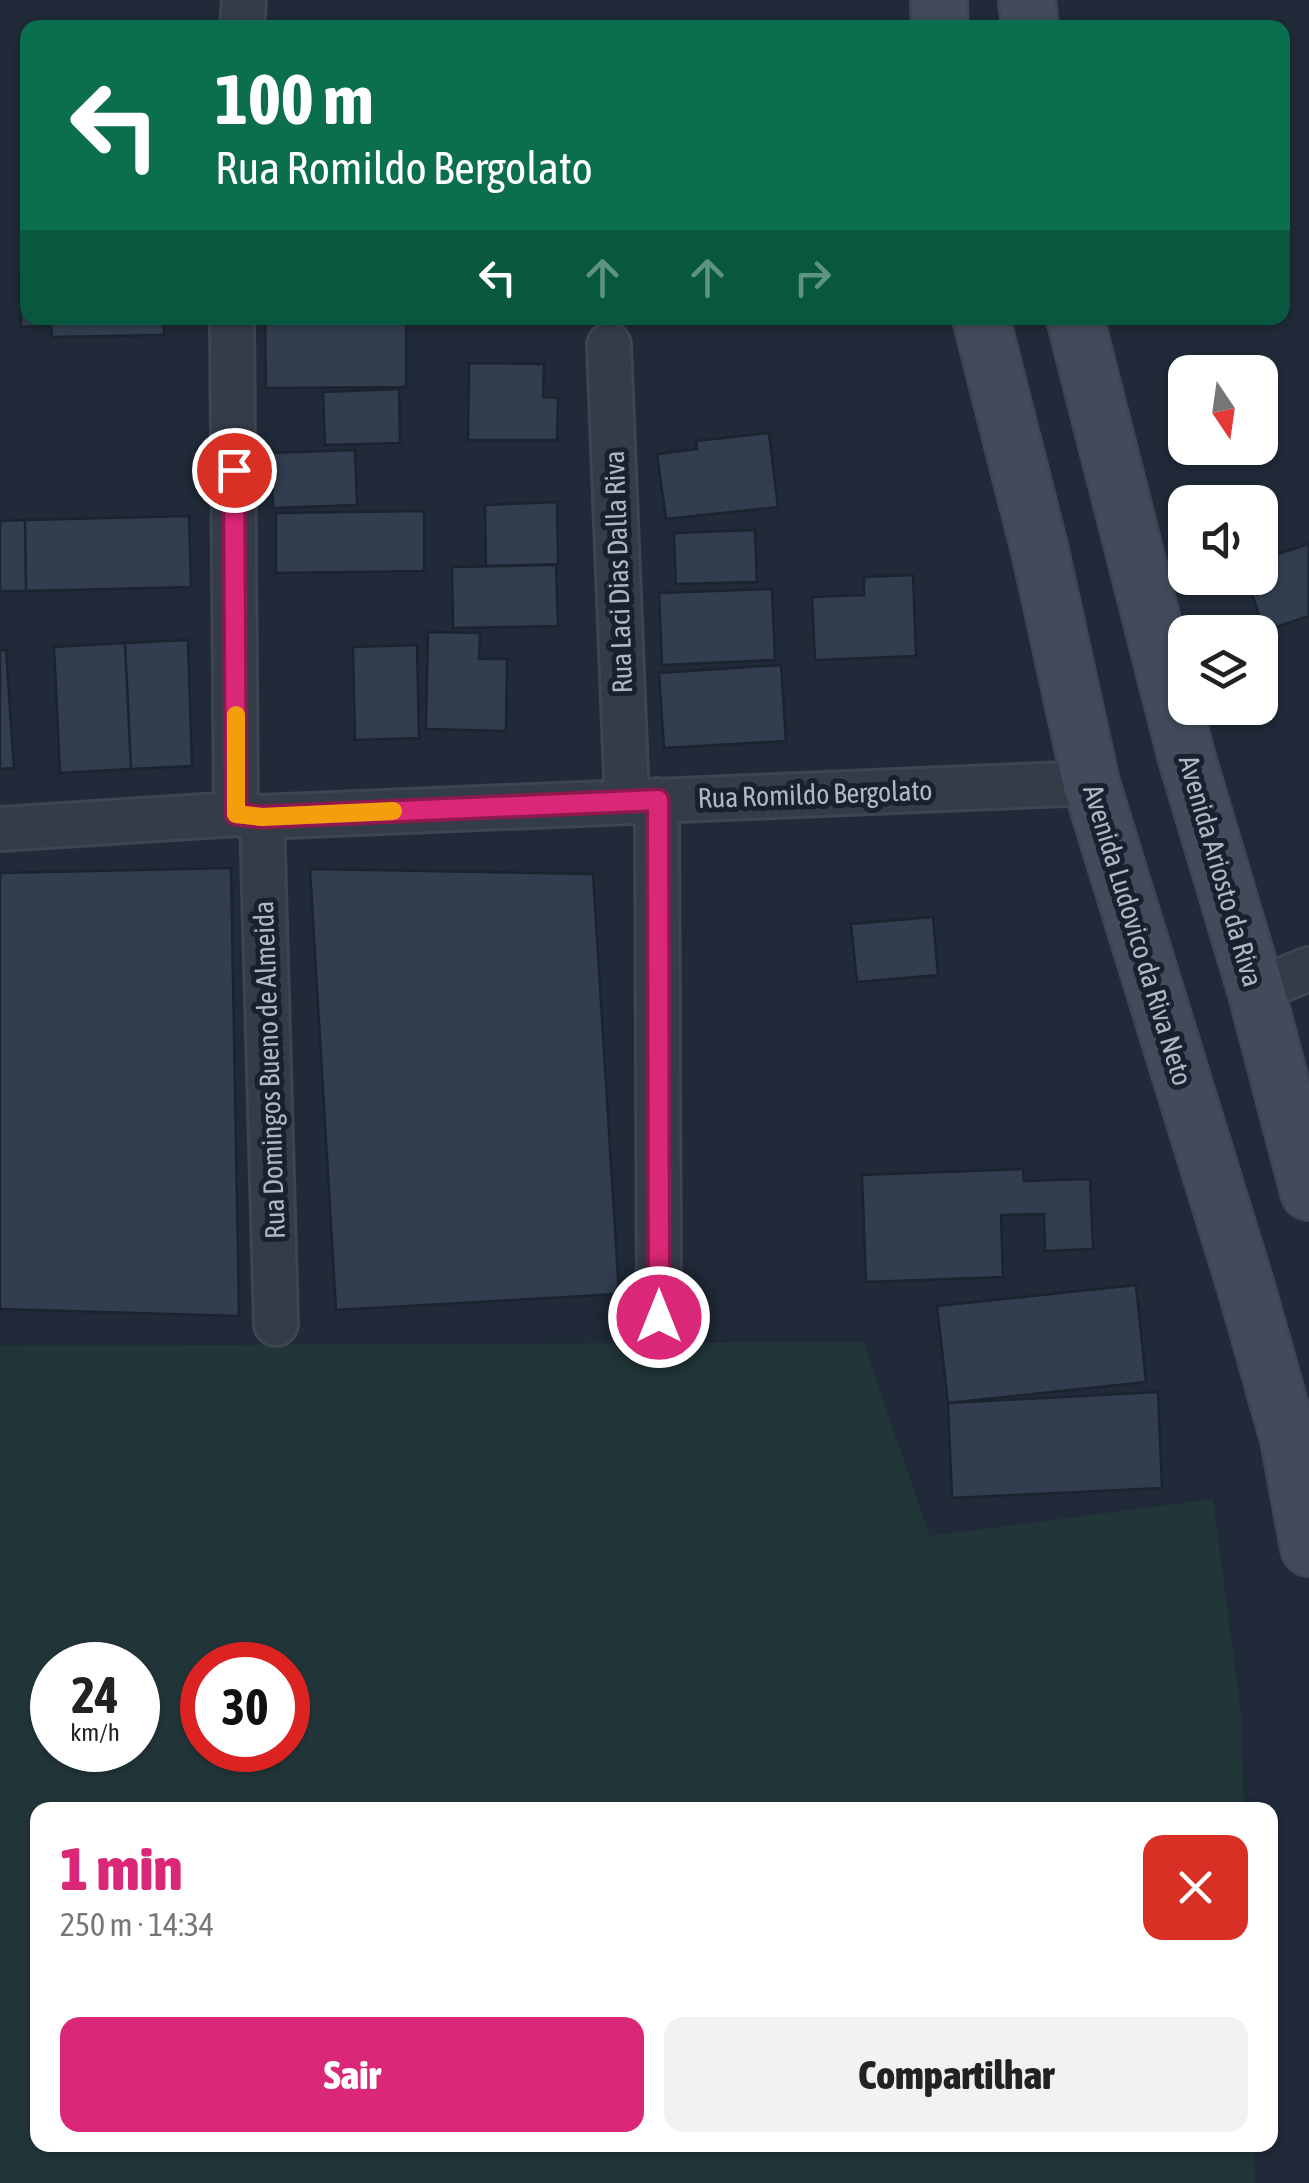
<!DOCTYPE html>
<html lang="pt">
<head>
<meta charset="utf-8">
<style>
  body { margin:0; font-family:"Asap Condensed",sans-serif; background:#f2f2f2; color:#222; height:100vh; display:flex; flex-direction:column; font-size:38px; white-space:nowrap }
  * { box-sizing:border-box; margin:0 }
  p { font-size:32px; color:#767676 }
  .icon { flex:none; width:55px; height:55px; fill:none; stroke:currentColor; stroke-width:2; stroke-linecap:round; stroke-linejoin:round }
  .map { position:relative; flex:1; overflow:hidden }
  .sheet { position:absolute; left:30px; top:1802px; width:1248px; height:350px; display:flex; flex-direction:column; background:#fff; border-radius:20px; box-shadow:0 2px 8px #0004 }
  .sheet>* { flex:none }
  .top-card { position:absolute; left:20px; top:20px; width:1270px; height:305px; border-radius:20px; box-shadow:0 2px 8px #0004; background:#0b6e4f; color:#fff; overflow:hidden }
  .needle { width:65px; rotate:167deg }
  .controls { position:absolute; left:1168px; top:355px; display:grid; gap:20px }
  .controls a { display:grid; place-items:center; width:110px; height:110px; border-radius:20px; background:#fff; box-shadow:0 2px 8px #0004; font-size:50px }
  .speed { position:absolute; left:30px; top:1642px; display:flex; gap:20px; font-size:50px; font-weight:700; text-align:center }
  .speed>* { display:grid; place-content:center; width:130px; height:130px; border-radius:50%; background:#fff; box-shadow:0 2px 8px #0004; line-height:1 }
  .speed small { font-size:25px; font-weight:400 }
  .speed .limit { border:15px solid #d22; background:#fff; color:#111 }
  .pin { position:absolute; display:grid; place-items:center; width:85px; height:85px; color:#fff; margin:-42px; border:5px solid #fff; border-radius:50%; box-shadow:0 2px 10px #0007 }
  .me { position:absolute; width:110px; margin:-55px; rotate:0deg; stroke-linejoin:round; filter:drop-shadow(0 0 8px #0008) }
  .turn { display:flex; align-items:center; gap:35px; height:210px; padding:0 30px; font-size:45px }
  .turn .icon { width:130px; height:130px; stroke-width:2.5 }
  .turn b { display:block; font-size:70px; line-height:85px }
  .lanes { display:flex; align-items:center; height:95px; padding:0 30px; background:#0003; justify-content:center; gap:50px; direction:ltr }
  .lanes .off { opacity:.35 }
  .round { display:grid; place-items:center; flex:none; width:105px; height:105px; border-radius:20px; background:#f2f2f2 }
  .summary { display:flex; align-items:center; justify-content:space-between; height:170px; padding:0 30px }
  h1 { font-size:60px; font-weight:800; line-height:75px; color:#db2777 }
  .primary-button { display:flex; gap:20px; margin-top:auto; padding:20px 30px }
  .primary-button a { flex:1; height:115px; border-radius:20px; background:#db2777; color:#fff; font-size:40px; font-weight:800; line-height:115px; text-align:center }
  .primary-button a+a { background:#f2f2f2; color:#222 }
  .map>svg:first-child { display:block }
  .green { fill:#223639; fill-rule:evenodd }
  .building { fill:#323e4f; stroke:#1b232f; stroke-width:2.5 }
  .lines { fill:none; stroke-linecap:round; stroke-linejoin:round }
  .street-casing { stroke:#3d4552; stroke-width:48 }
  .secondary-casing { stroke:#3d4552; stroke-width:60 }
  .street { stroke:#343c48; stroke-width:42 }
  .secondary { stroke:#424b5b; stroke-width:55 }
  .route-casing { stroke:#8e194d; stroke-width:25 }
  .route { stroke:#db2777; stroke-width:18 }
  .slow { stroke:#f59e0b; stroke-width:18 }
  .labels { text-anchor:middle; stroke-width:10; stroke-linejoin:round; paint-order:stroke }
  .street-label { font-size:28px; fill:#aeb7c5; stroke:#19212c }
</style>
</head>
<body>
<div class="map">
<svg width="1309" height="2183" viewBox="0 0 1309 2183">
  <rect width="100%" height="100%" fill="#202a38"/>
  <path class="green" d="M863,1342L930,1536L1213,1499L1241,1714L1244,1810H38V2145H1254L1255,2183H0V1346ZM52,1665H138V1750H52ZM202,1665H288V1750H202Z"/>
  <path class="building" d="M20,276H28V318H163L164,335L52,337L51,326L21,327Z
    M265,318H406V387L266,388Z
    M469,363L544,364L543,397L558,398L557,440H468Z
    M399,389L400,443L325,445L323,392Z
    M769,433L778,507L666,519L657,454L697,449L696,441Z
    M355,450L357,505L273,508L271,453Z
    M557,502L558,564L486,566L485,505Z
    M424,511V571L276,573V513Z
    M189,516L191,587L26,591L25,520Z
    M25,520L26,591H0V521Z
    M755,530L757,582L676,584L674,533Z
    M1309,544V616L1264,631L1247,578H1260V560Z
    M556,565L558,626L453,628L452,567Z
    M913,575L916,656L815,660L812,597L864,595V577Z
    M772,589L775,660L662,665L659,593Z
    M428,632L480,633L479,659H507L506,731L426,729Z
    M188,640L192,766L131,769L125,643Z
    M125,643L131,769L60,773L54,647Z
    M417,645L419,738L355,740L353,647Z
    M0,650H6L14,768L0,769Z
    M781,665L786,741L664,748L659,673Z
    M231,868L239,1316L0,1309V873Z
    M310,869L593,874L619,1294L336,1310Z
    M933,917L938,975L857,982L851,924Z
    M1023,1169L1024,1181L1090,1179L1093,1249L1045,1251L1044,1214L1001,1215L1003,1277L866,1282L862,1175Z
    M1136,1285L1146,1382L948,1403L937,1306Z
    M1158,1392L1162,1488L952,1498L948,1403Z"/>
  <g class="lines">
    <g class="street-casing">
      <path id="street" d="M242,28L244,0
        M232,318L236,814
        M609,345L627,800
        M657,800L659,1317
        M262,817L276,1324
        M0,829L236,814L262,817L1091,783
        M1256,990L1309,969"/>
    </g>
    <g class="secondary-casing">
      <path id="secondary" d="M939,0L940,28
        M1027,0L1030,28
        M981,318L1040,551L1091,783L1246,1287L1289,1439L1309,1548
        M1075,318L1186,755L1256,990L1309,1192"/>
    </g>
    <use href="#street" class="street"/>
    <use href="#secondary" class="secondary"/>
  </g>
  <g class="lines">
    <g class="route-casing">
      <path id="route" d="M234,470L236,814L262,817L658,800L659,1317"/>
    </g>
    <use href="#route" class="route"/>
    <path class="slow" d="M236,715V814L262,817L393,811"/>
  </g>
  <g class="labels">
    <g class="street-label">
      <text transform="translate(618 572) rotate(-92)" y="10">Rua Laci Dias Dalla Riva</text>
      <text transform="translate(815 794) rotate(-2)" y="10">Rua Romildo Bergolato</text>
      <text transform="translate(1221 871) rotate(74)" y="10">Avenida Ariosto da Riva</text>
      <text transform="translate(1138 935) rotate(73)" y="10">Avenida Ludovico da Riva Neto</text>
      <text transform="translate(269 1070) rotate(-92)" y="10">Rua Domingos Bueno de Almeida</text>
    </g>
  </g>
</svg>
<div class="controls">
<a><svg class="needle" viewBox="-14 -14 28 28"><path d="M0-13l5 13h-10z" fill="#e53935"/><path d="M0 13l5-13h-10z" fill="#767676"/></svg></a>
<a><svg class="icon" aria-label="sound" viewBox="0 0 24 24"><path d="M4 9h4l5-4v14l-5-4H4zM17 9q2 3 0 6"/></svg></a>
<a><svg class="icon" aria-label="layers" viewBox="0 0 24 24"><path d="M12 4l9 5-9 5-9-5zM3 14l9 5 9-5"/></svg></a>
</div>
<div class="speed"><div>24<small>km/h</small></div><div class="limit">30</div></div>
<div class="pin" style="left:234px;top:470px;background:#d93025"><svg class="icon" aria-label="arrive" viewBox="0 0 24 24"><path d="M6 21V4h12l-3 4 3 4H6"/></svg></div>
<svg class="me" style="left:659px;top:1317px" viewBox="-20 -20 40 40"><circle r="17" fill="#db2777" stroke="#fff" stroke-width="3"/><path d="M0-11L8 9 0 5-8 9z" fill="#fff"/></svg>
<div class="top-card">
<div class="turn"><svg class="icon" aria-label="left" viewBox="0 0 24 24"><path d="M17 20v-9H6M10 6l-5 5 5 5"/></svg><div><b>100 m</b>Rua Romildo Bergolato</div></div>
<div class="lanes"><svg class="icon" aria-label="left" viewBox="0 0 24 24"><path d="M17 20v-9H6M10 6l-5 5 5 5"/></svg><svg class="icon off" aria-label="ahead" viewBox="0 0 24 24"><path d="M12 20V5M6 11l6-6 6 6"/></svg><svg class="icon off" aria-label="ahead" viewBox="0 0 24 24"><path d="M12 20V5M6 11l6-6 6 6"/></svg><svg class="icon off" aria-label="right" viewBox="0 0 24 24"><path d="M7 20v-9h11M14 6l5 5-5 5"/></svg></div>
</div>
<section class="sheet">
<div class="summary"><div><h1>1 min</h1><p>250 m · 14:34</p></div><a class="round" style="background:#d93025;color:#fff"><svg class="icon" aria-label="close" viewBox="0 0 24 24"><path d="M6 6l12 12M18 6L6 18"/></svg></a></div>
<div class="primary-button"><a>Sair</a><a>Compartilhar</a></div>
</section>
</div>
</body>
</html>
